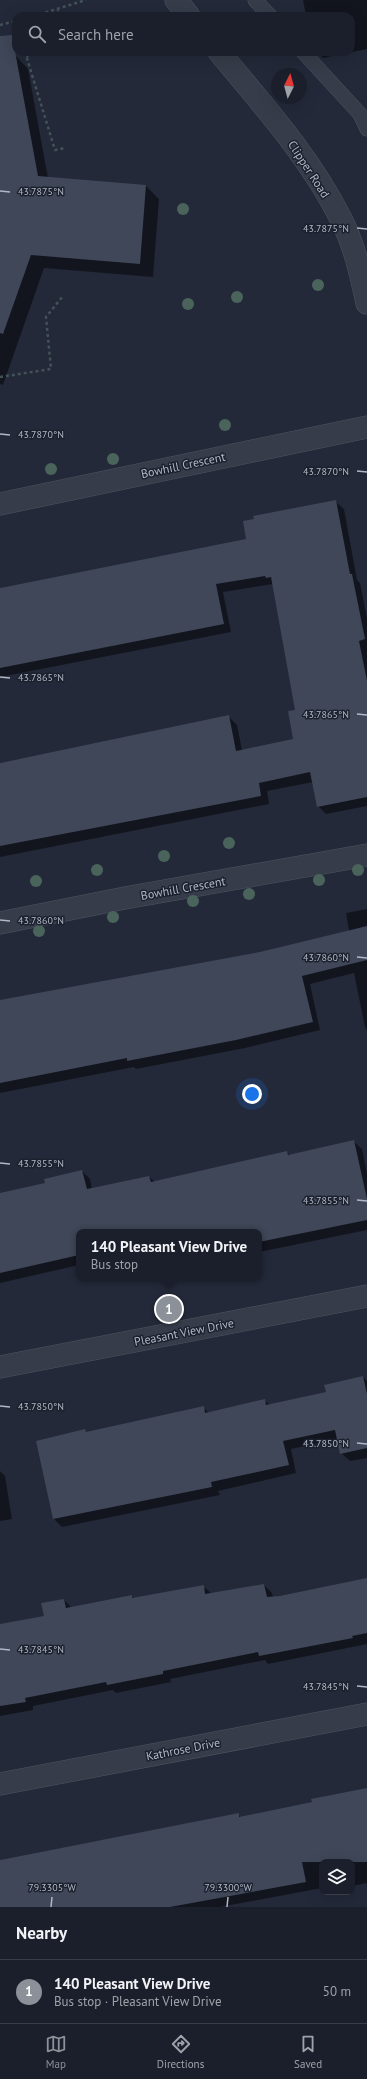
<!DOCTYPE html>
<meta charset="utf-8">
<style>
body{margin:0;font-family:"PT Sans",sans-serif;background:#272c37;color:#f1f3f6}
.controls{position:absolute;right:12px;bottom:12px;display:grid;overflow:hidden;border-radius:8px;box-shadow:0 4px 16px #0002}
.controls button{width:36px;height:36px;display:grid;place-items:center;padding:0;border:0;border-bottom:1px solid #383d47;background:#1a1f2b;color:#f1f3f6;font:20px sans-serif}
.compass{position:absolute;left:271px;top:68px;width:36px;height:36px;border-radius:50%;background:#1a1f2b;box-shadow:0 4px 16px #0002;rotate:6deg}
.you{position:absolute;left:252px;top:1094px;width:14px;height:14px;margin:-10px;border:3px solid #fff;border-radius:50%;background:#1a73e8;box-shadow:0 0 0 6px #1a73e833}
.badge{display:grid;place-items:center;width:26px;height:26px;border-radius:50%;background:#8c9099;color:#fff;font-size:13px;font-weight:700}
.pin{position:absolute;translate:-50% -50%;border:2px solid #fff;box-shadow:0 1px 4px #0006}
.popup{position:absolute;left:76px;top:1229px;width:186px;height:52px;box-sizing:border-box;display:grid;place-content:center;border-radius:8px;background:#1a1f2b;filter:drop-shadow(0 1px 3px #0005);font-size:13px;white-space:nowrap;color:#9fa2a9}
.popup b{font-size:15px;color:#f1f3f6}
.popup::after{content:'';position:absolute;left:50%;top:100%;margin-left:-8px;border:8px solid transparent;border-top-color:#1a1f2b}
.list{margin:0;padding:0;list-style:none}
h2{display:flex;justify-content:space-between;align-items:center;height:52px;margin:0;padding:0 16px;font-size:17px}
h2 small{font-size:13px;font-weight:400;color:#9fa2a9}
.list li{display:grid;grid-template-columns:26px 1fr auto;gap:12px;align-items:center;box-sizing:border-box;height:64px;padding:0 16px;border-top:1px solid #383d47}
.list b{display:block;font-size:15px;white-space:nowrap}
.list p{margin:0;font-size:13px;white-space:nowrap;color:#9fa2a9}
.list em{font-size:13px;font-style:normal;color:#9fa2a9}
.icon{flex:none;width:22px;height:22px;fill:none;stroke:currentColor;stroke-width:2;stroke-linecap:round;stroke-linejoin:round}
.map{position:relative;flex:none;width:367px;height:1907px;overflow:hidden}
.search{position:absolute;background:#1a1f2b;box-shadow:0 4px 16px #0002;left:12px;right:12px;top:12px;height:44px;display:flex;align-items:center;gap:10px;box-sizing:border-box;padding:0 14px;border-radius:12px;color:#9fa2a9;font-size:15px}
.sheet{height:116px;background:#1a1f2b}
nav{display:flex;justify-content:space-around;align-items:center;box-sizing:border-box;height:56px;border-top:1px solid #383d47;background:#1a1f2b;font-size:11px;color:#9fa2a9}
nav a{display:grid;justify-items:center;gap:2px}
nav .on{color:#8c9099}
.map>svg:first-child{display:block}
.shadow{fill:#0007}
.building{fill:#3f4758}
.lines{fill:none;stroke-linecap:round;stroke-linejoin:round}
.service-casing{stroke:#4e5461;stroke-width:15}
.minor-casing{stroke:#4e5461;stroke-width:23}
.path{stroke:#425257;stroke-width:2.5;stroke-dasharray:3 3;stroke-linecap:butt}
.service{stroke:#363c49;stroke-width:14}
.minor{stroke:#363c49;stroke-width:22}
.tree{fill:#4a645c}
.ticks{fill:none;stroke:#b1b7c5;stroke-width:1.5}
.labels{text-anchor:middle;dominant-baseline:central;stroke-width:3;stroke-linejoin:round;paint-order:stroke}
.street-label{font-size:12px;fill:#b1b7c5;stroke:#1c212e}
.ticks-label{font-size:10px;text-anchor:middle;fill:#b1b7c5;stroke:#1c212e;stroke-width:3;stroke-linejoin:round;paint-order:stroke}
</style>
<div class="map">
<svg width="367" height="1907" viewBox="0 0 367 1907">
<rect width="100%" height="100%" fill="#232939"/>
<path class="shadow" d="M303 0H367V49L323 58 317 52H351V16H306Z
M15 55 28 69 48 178 146 186 159 199 153 277 44 268 3 385 0 384V58Z
M335 501 344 509 357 580 360 583 367 618V806L326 814 318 806 313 782 267 791 269 804 0 857V763L229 717 237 725 242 750 294 740 296 710 273 584 223 592 231 632 0 677V588L247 540Z
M367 909V1030L365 1027 354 973 310 984 320 1030 245 1048 136 1069 134 1067 0 1093V1002L260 953 349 931 346 913Z
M353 1141 362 1149 367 1173V1230L259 1252V1232H79V1265L0 1283V1194L46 1184 82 1171 90 1179 92 1189 149 1177 155 1182 286 1152 290 1155Z
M363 1377 367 1381V1458L350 1461 341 1453 338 1439 291 1449 296 1473 218 1491 220 1495 62 1527 54 1519 85 1430 87 1433 203 1407 209 1413 264 1400 270 1405 327 1393Z
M0 1471 5 1476 12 1519 0 1521Z
M367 1579V1644L268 1664 265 1660 170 1679 171 1682 116 1693 113 1690 33 1706V1710L0 1716V1625L45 1617 64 1600 72 1608 131 1596 135 1599 203 1586 212 1594 264 1585 272 1593 273 1597Z
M367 1789V1883L352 1886V1862H322V1888L220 1907H0V1860L238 1814 241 1818 313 1803Z"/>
<path class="building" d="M12 35 38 176 146 185 140 264 31 255 3 334 0 333V36Z
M336 500 350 574H352L365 639 359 641 367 681V797L317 807 310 772 259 783 261 796 0 846V763L229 715 236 751 293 739 288 711 295 710 271 577 266 578 265 576 216 584 224 624 0 668V588L246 539 243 521 254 519 253 516Z
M367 926V960L302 976 313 1022 236 1040 127 1061V1058L0 1083V1000L260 952Z
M354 1140 367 1199V1220L259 1242V1232H79V1255L0 1273V1193L45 1183 44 1179 82 1170 87 1189 149 1176 151 1182 287 1151 288 1155Z
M363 1376 367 1394V1448L340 1454 335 1430 283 1441 289 1465 211 1482 212 1487 53 1519 36 1441 85 1429 86 1432 204 1406 205 1413 265 1399 266 1405 326 1392 324 1385Z
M367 1578V1633L352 1636 353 1638 259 1656 258 1652 163 1671V1674L107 1685 106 1682 25 1698 26 1702 0 1706V1624L44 1616 41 1603 64 1599 66 1608 132 1595V1598L204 1585 205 1594 264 1584 267 1597 279 1596Z
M367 1788V1862H302L306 1882 170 1907H0V1860L239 1813V1817L312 1802 311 1799Z"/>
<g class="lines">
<defs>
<path id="service" d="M255 0 270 16
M303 52 360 114 367 129"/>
<path id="minor" d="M176 0 189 16
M219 52C263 105 310 157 341 219 354 244 361 275 367 303
M0 504 367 427
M0 923 125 898 367 855
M0 1367 367 1296
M0 1784 367 1714"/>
</defs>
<use href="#service" class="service-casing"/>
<use href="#minor" class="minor-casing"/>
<path class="path" d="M34 16 86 0
M54 16 58 10
M0 25 16 21
M25 52 55 150 65 148
M27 57 30 52
M0 377 51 369 46 317 63 296"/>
<use href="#service" class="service"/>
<use href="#minor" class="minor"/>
</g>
<g class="tree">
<circle cx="183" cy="209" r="6"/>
<circle cx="318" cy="285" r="6"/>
<circle cx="237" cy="297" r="6"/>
<circle cx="188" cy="304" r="6"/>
<circle cx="225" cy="425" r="6"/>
<circle cx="113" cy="459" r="6"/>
<circle cx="51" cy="469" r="6"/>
<circle cx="229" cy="843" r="6"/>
<circle cx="164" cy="856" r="6"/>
<circle cx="97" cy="870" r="6"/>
<circle cx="358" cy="870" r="6"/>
<circle cx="319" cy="880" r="6"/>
<circle cx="36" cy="881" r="6"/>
<circle cx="249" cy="894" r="6"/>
<circle cx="193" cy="901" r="6"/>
<circle cx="113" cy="917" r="6"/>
<circle cx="39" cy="931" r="6"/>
</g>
<path class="ticks" d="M0 191 10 192M357 228 367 229M0 434 10 435M357 471 367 472M0 677 10 678M357 714 367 715M0 920 10 921M357 957 367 958M0 1163 10 1164M357 1200 367 1201M0 1406 10 1407M357 1443 367 1444M0 1649 10 1650M357 1686 367 1687M51 1907 52 1897M227 1907 228 1897"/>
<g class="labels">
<g class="street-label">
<text transform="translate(309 169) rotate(57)">Clipper Road</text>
<text transform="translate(183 465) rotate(-12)">Bowhill Crescent</text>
<text transform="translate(183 888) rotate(-10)">Bowhill Crescent</text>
<text transform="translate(184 1332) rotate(-11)">Pleasant View Drive</text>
<text transform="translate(183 1749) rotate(-11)">Kathrose Drive</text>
</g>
</g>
<g class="ticks-label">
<text x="41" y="195">43.7875°N</text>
<text x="326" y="232">43.7875°N</text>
<text x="41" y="438">43.7870°N</text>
<text x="326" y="475">43.7870°N</text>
<text x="41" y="681">43.7865°N</text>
<text x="326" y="718">43.7865°N</text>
<text x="41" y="924">43.7860°N</text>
<text x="326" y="961">43.7860°N</text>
<text x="41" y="1167">43.7855°N</text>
<text x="326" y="1204">43.7855°N</text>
<text x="41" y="1410">43.7850°N</text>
<text x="326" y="1447">43.7850°N</text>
<text x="41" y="1653">43.7845°N</text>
<text x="326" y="1690">43.7845°N</text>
<text x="52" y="1891">79.3305°W</text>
<text x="228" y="1891">79.3300°W</text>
</g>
</svg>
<div class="controls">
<button><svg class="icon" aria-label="layers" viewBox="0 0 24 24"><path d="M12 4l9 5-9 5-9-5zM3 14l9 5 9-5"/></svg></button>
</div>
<svg class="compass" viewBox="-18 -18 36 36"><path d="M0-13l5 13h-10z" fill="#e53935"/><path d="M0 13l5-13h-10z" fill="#9fa2a9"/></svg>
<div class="you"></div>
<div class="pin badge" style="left:169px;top:1309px">1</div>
<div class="popup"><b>140 Pleasant View Drive</b>Bus stop</div>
<div class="search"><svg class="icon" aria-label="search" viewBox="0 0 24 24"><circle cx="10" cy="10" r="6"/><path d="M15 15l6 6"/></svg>Search here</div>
</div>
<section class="sheet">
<h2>Nearby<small></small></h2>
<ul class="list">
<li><span class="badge">1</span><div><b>140 Pleasant View Drive</b><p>Bus stop · Pleasant View Drive</p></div><em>50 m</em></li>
</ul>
</section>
<nav>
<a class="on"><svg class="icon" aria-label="map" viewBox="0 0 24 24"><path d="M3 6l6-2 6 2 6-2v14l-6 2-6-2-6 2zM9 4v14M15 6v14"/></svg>Map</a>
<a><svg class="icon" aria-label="directions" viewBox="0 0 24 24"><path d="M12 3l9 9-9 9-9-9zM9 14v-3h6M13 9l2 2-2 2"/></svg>Directions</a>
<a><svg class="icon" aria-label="saved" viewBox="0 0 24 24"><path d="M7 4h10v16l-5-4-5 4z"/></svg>Saved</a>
</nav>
